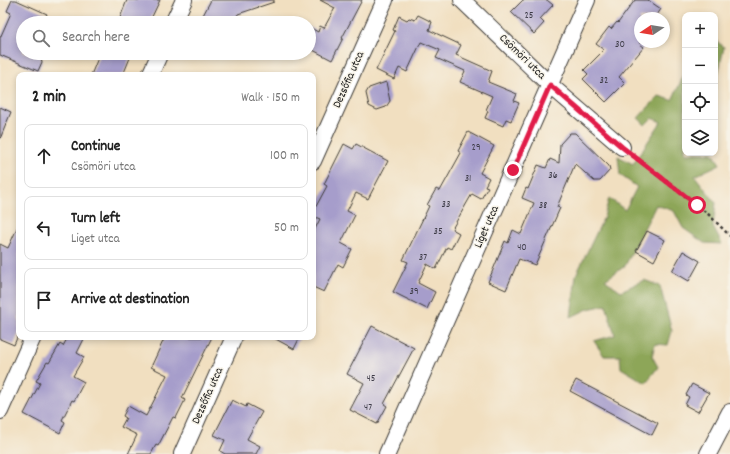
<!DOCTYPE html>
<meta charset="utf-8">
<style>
body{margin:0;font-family:Dekko,sans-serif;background:#f2f2f2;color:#222}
.controls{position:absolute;right:12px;top:12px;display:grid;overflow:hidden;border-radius:8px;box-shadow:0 2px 6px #0003}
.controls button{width:36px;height:36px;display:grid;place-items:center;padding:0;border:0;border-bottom:1px solid #e0e0e0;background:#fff;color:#222;font:20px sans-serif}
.compass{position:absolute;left:634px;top:12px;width:36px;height:36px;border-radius:50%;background:#fff;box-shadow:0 2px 6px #0003;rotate:258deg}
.stop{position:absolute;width:12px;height:12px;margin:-9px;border:3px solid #e11d48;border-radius:50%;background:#fff}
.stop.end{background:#e11d48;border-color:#fff;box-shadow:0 1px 4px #0008}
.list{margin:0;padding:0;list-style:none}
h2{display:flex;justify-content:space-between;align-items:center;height:52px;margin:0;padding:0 16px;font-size:17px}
h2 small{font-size:13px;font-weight:400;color:#767676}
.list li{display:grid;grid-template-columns:26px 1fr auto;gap:12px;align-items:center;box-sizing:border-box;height:64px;margin:0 8px 8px;padding:0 8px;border:1px solid #e0e0e0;border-radius:8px}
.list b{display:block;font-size:15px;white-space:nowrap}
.list p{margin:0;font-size:13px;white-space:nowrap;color:#767676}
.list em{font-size:13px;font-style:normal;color:#767676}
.icon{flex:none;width:22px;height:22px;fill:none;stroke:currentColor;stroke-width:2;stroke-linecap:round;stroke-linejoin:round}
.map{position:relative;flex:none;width:730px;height:454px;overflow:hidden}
.search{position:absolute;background:#fff;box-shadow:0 2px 6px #0003;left:16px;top:16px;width:300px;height:44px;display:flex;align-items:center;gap:10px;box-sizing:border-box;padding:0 14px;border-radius:22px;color:#767676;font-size:15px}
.panel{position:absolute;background:#fff;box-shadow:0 2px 6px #0003;left:16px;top:72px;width:300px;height:268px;border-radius:8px}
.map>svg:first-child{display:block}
.forest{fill:#8da658;stroke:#54613a}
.building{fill:#a69dcb}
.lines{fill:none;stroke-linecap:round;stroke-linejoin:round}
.minor-casing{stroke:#3c3935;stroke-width:18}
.path{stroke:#3c3935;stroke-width:2.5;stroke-dasharray:3 3;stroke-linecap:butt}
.minor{stroke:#fff;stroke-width:16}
.route{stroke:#e11d48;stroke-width:5}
.labels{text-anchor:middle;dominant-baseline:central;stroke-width:3;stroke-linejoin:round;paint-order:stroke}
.number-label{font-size:10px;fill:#3e3c48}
.street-label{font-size:12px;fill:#1c1c1c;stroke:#f7f3e8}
</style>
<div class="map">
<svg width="730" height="454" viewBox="0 0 730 454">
<rect width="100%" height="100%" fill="#f7f3e8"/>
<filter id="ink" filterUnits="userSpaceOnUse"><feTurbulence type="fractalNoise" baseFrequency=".025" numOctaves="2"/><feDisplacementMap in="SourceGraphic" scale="8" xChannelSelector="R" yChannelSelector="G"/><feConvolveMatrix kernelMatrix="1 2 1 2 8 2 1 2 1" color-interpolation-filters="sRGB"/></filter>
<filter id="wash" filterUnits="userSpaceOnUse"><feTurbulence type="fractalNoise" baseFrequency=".012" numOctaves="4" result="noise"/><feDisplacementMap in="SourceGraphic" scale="16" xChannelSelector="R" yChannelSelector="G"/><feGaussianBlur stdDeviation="0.9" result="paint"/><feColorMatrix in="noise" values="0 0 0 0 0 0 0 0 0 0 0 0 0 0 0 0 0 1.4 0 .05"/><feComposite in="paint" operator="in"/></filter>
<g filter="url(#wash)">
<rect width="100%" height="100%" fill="#f1dfc0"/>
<path class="forest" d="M715 40 724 47 715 89Z
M685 73V153H713L720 164 695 176 716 203 713 227 722 244 704 243 683 228 674 211 656 205 625 266 605 280 621 291 644 280 660 286 672 331 668 345 655 344 652 356 658 367 646 383 621 368 620 356H604L594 341 615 335 606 305 588 309 571 317 576 275 604 217 609 198 625 210 637 187 620 175 618 156 633 164 661 122 652 118 645 125 638 118 659 96 672 100Z"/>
<g id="blocks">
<path class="building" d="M12 0H16L47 14 43 23H23V53H40L42 62 38 71 0 55V38L11 13 7 11Z
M127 0H160L149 23H118Z
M211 0H274V2L238 14 233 23H199Z
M320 0H362L342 38H343L332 60 309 48V27L318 32 320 26 324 28 335 8Z
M523 0H547L553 5 540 19 544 23 534 34 511 12Z
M635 0H648L661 9 655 18H640V44L644 47 619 77 625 83 606 102 583 79 588 74 584 70 604 50 596 44 609 27 611 29 617 22 618 23Z
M418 15 432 22 429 30 461 45 456 55 492 71 488 82 517 94 514 101 519 103 511 121 506 119 503 126 485 118 488 111 486 110 492 96 460 82 465 71 436 58 440 50 421 42 407 72 399 68 394 79 376 70 395 31 393 30 399 16 407 20 409 18 415 20Z
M100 53H132L123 75H91Z
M386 82 390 101 386 107 377 110 369 106 366 93 369 88Z
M0 107 11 112 0 139Z
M468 132 494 146 480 173 489 178 485 186 488 187 481 199 472 194 452 229 459 233 451 249 447 247 436 269 427 264 418 283 435 292 427 309 393 292 408 262 403 260 429 206 427 205 436 189 440 191 461 153 458 151Z
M570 133H575L609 166 610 170 600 181H594L575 164 557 207 560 208 535 265 519 259 506 290 488 282 505 241 508 243 513 230 521 234 534 203 522 198 526 188 528 189 538 165 546 168 550 159 559 163 560 144Z
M344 144 353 149 356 144 388 161 368 199 356 193 347 211 355 215 341 243 352 249 343 267 338 264 324 292 313 287V233L320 219 313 216V212L327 186 324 184Z
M19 224V333L14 345 0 339V244L8 248Z
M647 231 665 240 654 261 636 251Z
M683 251 700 261 689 281 672 271Z
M372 326 414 348 384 404 387 406 377 424 350 410 364 383 347 374Z
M68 337H85L77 353 84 357 73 376 84 382 74 401 72 400 62 420 65 422 60 433 24 414 40 383 36 381 47 362 49 363 60 344 63 346Z
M165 337H212L182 398 185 400 176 418 173 417 158 446 156 445 151 454H128L137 435 121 427 126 418 123 416 128 406 146 416 167 375 151 367Z
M272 337H300L294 349Z
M576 380 658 423 652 435 570 391Z
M692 384 709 393 698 412 685 405 689 397 686 395Z
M232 400 246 407 247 404 262 412 247 439 260 446 256 454H225L220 451 225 440 214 435Z"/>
</g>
</g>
<g filter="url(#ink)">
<use href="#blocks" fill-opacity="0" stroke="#3c3935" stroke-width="1"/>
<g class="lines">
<defs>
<path id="minor" d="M462 0 550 85 622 147
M173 23 184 0
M150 75 160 53
M313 161 385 0
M0 411 33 337
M182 454 234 337
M387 454 587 0
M708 454 730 412"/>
</defs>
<use href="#minor" class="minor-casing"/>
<path class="path" d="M632 155 708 214 730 236"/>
<use href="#minor" class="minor"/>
</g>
</g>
<g class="lines" filter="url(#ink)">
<path class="route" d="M513 170 550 85 622 147 697 205"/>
</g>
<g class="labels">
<g class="number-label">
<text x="529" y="16">25</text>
<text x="620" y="45">30</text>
<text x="604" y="81">32</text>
<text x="476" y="148">29</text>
<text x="553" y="176">36</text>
<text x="468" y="179">31</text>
<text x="446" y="205">33</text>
<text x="543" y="206">38</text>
<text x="438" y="232">35</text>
<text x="522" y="248">40</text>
<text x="423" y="258">37</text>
<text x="414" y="292">39</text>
<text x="371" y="379">45</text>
<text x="368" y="408">47</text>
</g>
<g class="street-label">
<text transform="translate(522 57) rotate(44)">Csömöri utca</text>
<text transform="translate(349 80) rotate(-66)">Dezsőfia utca</text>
<text transform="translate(487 227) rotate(-66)">Liget utca</text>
<text transform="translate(208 396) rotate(-66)">Dezsőfia utca</text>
</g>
</g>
</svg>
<div class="controls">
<button>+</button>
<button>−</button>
<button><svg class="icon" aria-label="locate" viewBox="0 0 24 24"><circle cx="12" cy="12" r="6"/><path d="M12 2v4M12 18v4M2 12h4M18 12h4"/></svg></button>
<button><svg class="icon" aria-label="layers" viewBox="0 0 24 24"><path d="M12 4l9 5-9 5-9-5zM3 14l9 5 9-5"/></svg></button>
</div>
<svg class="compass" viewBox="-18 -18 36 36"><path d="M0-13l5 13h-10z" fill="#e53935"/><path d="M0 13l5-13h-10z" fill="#767676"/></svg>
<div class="stop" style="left:697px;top:205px"></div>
<div class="stop end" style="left:513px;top:170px"></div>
<div class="search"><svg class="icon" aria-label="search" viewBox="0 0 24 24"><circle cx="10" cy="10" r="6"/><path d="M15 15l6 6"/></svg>Search here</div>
<section class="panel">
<h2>2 min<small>Walk · 150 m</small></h2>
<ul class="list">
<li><svg class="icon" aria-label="ahead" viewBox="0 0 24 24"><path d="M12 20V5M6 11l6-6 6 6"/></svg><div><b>Continue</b><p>Csömöri utca</p></div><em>100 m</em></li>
<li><svg class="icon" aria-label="left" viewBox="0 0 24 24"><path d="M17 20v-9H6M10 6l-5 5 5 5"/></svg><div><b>Turn left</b><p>Liget utca</p></div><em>50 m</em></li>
<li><svg class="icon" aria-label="arrive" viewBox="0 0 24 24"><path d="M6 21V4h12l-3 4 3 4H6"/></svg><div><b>Arrive at destination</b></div></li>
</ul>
</section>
</div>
